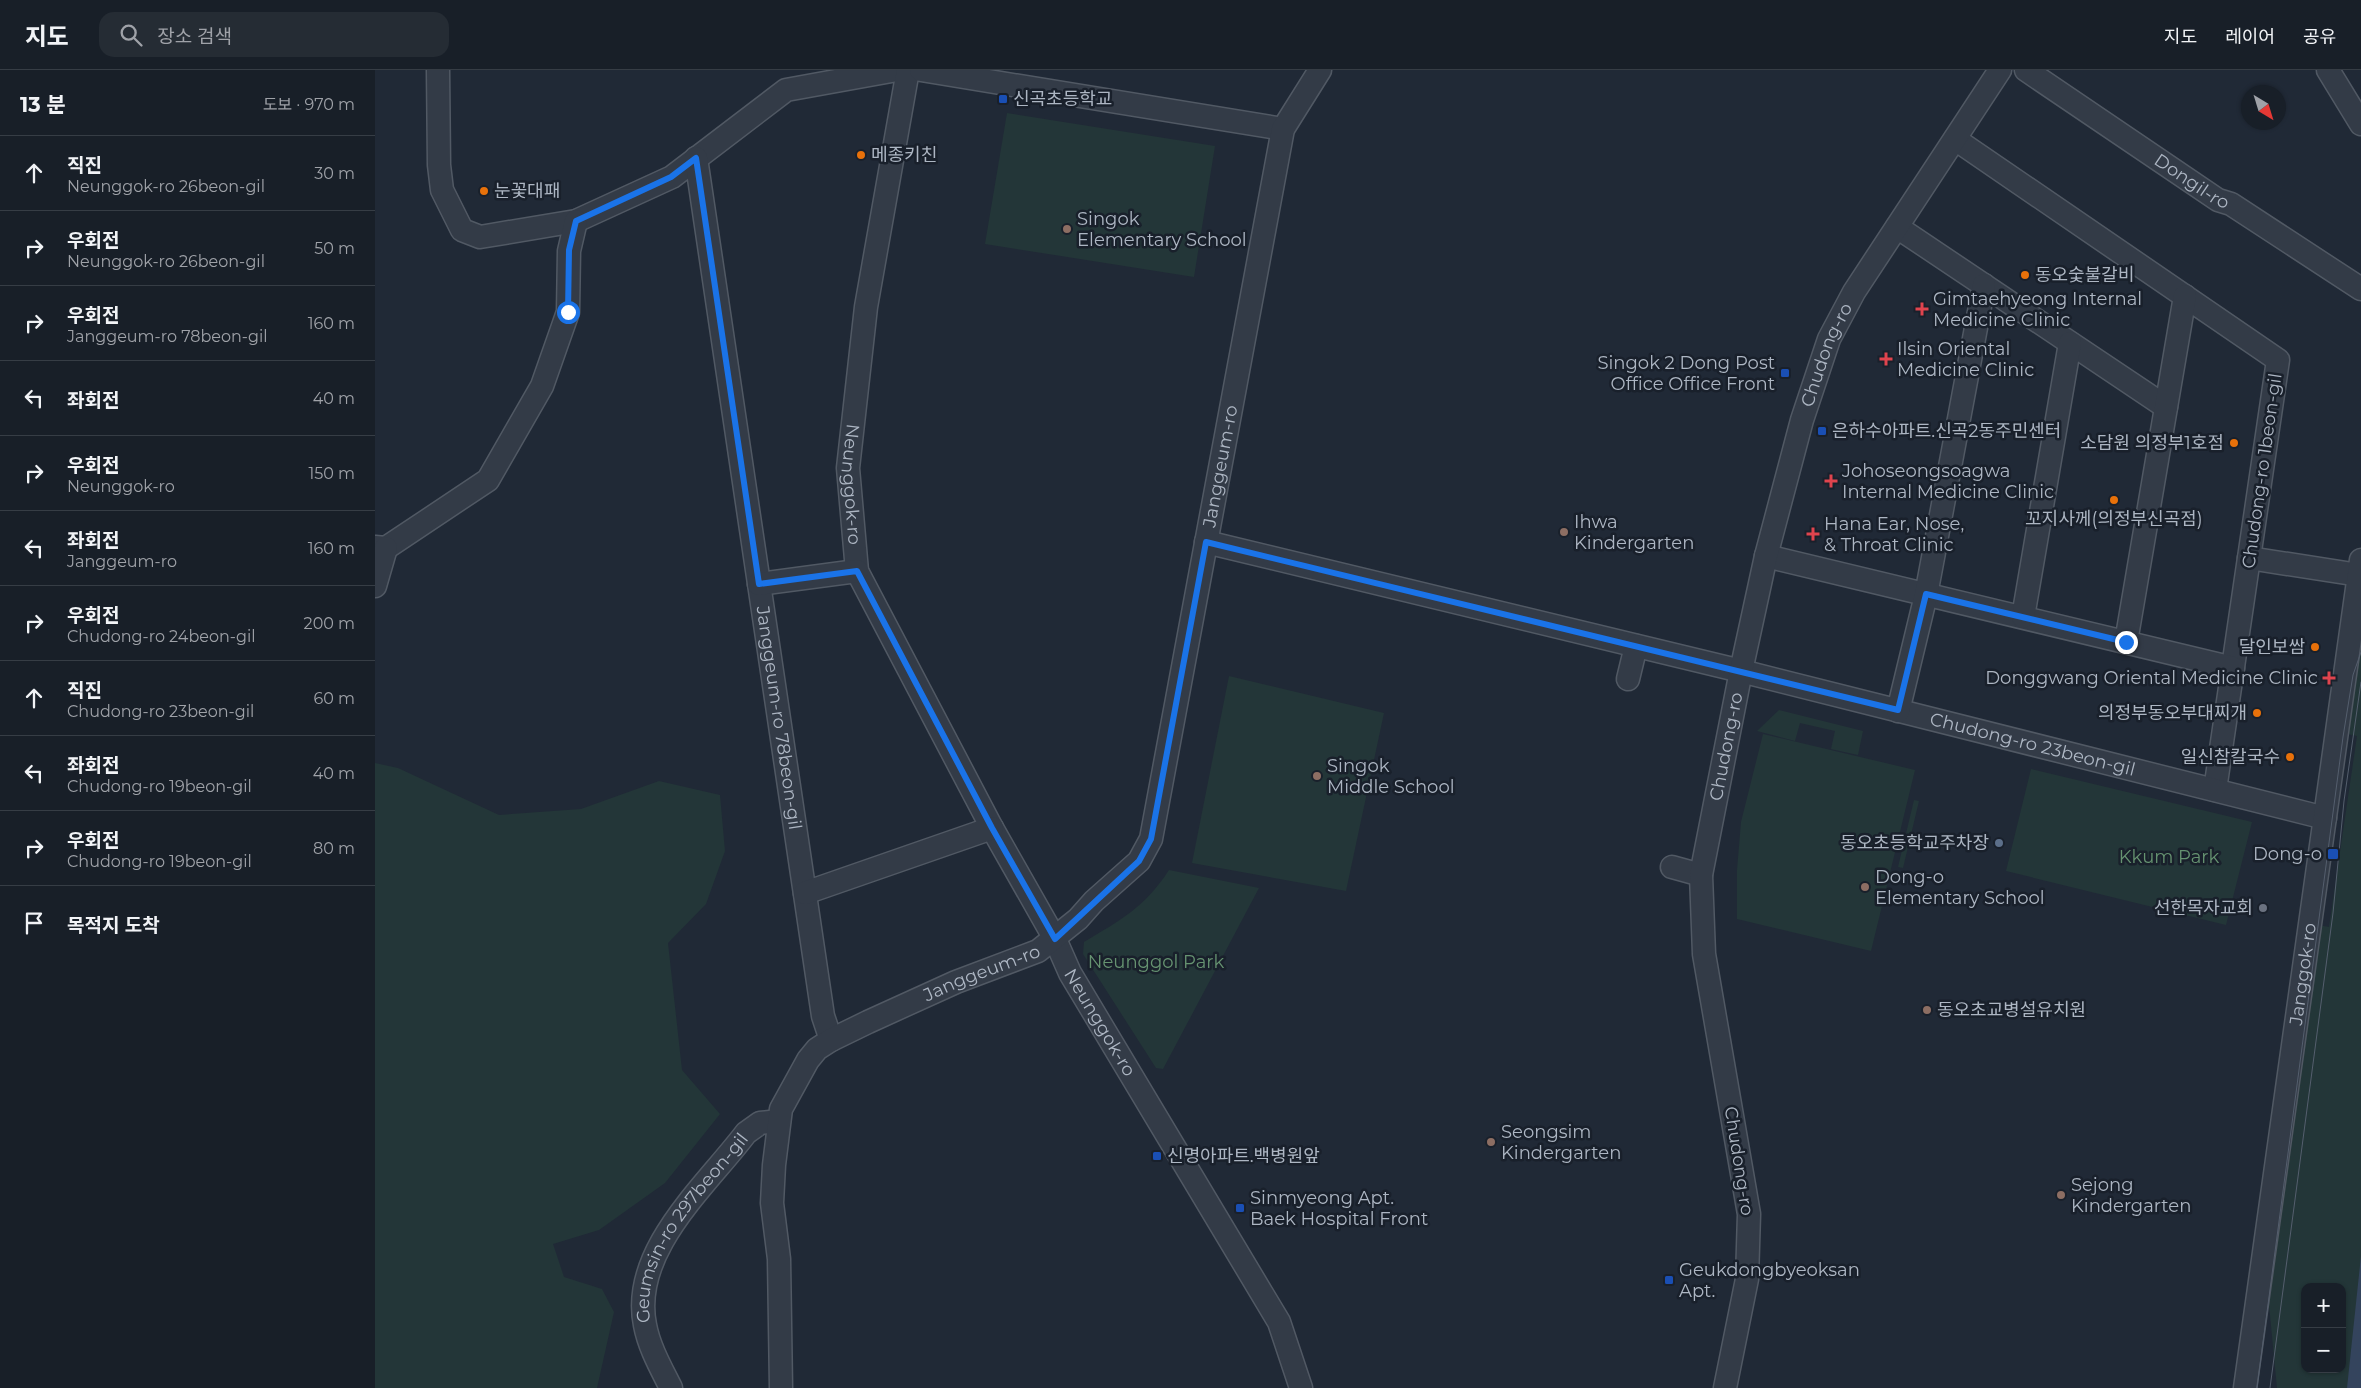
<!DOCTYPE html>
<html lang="ko">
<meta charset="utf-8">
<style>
body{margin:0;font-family:Montserrat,"Noto Sans KR",sans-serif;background:#252c34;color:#f1f3f6}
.controls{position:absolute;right:15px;bottom:15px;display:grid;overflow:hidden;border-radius:10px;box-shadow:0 1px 4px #0004}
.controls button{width:45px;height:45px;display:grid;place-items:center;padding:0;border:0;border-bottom:1px solid #363d45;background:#181f28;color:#f1f3f6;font:25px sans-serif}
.compass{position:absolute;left:1866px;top:15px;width:45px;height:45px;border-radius:50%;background:#181f28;box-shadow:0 1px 4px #0004;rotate:142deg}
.stop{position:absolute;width:15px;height:15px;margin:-11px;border:4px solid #1a73e8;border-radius:50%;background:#fff}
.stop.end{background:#1a73e8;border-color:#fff;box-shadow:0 1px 5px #0008}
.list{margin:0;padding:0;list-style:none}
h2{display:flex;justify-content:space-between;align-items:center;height:65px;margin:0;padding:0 20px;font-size:21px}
h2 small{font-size:16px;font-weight:400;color:#9fa2a8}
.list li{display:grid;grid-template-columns:32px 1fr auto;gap:15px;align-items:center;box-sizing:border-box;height:75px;padding:0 20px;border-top:1px solid #363d45}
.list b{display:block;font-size:19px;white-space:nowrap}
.list p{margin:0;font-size:16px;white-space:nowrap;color:#9fa2a8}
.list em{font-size:16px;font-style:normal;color:#9fa2a8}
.icon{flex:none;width:28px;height:28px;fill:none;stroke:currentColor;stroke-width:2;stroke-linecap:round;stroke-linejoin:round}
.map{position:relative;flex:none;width:1986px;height:1318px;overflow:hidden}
header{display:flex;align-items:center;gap:30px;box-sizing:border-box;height:70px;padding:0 25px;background:#181f28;border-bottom:1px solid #363d45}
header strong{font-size:24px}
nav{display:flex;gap:28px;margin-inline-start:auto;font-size:18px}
.search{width:350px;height:45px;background:#252c34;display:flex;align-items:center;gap:12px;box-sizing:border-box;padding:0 18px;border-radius:15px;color:#9fa2a8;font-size:19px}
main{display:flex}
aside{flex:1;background:#181f28}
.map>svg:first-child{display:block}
.green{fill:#233638;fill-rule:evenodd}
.water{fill:#34445d}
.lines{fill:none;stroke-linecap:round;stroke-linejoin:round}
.minor-casing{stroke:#515964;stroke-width:25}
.minor{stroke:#333b47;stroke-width:22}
.tram{stroke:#555f6e;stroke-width:1}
.route{stroke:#1a73e8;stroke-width:6}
.transit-dot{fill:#1a4fb4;stroke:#19202b;stroke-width:2}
.food-dot{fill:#e8710a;stroke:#19202b;stroke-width:2}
.education-dot{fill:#8d6e63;stroke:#19202b;stroke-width:2}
.health-dot{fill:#e0444e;stroke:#19202b;stroke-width:2}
.service-dot{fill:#5c6f8a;stroke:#19202b;stroke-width:2}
.worship-dot{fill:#6b7280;stroke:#19202b;stroke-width:2}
.labels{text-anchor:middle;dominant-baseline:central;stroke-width:5;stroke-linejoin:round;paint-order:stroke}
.poi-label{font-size:18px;fill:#adb6c3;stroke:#19202b;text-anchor:start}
.street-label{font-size:18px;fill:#adb6c3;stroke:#19202b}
.park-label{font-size:18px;fill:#669371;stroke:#19202b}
</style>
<header>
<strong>지도</strong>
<div class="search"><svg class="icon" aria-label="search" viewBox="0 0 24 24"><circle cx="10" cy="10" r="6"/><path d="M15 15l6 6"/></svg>장소 검색</div>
<nav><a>지도</a><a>레이어</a><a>공유</a></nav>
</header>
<main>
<aside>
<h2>13 분<small>도보 · 970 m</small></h2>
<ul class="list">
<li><svg class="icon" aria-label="ahead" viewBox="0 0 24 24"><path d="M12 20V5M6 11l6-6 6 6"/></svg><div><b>직진</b><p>Neunggok-ro 26beon-gil</p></div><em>30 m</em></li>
<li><svg class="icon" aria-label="right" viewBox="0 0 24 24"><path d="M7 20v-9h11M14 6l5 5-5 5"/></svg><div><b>우회전</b><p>Neunggok-ro 26beon-gil</p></div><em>50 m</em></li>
<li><svg class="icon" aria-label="right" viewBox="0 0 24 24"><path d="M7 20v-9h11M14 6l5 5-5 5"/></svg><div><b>우회전</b><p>Janggeum-ro 78beon-gil</p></div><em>160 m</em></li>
<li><svg class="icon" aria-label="left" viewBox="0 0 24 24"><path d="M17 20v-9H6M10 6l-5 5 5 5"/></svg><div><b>좌회전</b></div><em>40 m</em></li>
<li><svg class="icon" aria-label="right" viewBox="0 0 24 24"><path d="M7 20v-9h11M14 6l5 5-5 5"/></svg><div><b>우회전</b><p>Neunggok-ro</p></div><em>150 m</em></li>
<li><svg class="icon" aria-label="left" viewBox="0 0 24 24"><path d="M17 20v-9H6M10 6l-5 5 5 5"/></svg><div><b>좌회전</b><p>Janggeum-ro</p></div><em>160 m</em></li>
<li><svg class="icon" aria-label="right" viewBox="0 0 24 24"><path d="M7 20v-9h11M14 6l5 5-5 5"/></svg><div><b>우회전</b><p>Chudong-ro 24beon-gil</p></div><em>200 m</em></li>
<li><svg class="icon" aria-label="ahead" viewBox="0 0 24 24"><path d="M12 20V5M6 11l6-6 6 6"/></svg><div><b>직진</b><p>Chudong-ro 23beon-gil</p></div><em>60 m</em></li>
<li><svg class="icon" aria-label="left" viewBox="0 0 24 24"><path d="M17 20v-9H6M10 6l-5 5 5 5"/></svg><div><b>좌회전</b><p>Chudong-ro 19beon-gil</p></div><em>40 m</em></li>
<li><svg class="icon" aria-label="right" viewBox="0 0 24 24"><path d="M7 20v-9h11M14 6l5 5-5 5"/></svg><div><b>우회전</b><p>Chudong-ro 19beon-gil</p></div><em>80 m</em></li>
<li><svg class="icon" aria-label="arrive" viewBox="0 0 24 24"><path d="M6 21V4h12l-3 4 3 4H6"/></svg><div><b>목적지 도착</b></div></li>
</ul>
</aside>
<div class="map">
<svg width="1986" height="1318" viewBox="0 0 1986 1318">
<rect width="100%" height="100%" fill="#202936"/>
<path class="green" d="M632 43 840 76 819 207 610 174Z
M1986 520V1318H1902L1884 1131 1908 964 1927 852 1954 857 1982 666 1958 661ZM1930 1217H1967V1299H1930Z
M854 606 1009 643 971 821 817 793Z
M1404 640 1488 661 1483 685 1456 679 1460 661 1425 653 1420 671 1382 661Z
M1388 664 1540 700 1496 881 1362 849V800L1366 752Z
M0 693 23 698 124 745 206 739 284 711 345 725 350 781 331 834 293 873 307 1000 345 1044 290 1113 224 1160 178 1174 189 1207 227 1219 239 1242 222 1318H0Z
M1656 699 1877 752 1851 855 1631 801Z
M1539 730 1544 731 1528 798 1523 797Z
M794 800 884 818 788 999 781 998 708 884 709 872C746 850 770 837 794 800Z"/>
<path class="water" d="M1986 1186V1318H1972Z"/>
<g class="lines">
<defs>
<g id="minor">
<path d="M63 0 64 95 67 120 87 160 105 167 201 151 297 107 411 20 522 0"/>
<path id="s1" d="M533 0 491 237 473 398 482 501 617 758 680 869 695 903 904 1252 926 1318"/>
<path d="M546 0 908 59"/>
<path id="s2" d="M1651 0 1843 130 1856 134 1986 219"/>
<path d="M1953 0 1986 54"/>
<path d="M1580 69 1903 290 1840 720"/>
<path id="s3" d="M321 88 448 946 456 970"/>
<path d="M1522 157 1791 337"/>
<path id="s4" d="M831 472 1366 601 1950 748"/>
<path d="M0 477 11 478 113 410 167 316 193 242 194 181 201 151"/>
<path d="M1391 486 1858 598"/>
<path d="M1874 488 1984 505"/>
<path d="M384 514 482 501"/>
<path d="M0 516 11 478"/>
<path d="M1648 547 1695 273"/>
<path d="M1751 572 1810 226"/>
<path d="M1253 609 1261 576"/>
<path d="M1523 641 1551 525 1609 215"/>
<path d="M1297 797 1326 805"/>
<path d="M430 823 617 758"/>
<path id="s5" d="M296 1318C286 1298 274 1277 270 1255 255 1181 331 1116 371 1063L385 1053 404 1051"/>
<path id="s6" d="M406 1318 404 1189 397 1133 399 1095 406 1039 433 990 442 979 456 970 493 952 581 912 663 881 703 849 719 831 764 791 776 769 908 59 945 0"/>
<path id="s7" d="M1350 1318 1372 1209 1374 1144 1329 884 1326 805 1366 601 1391 486 1427 350 1454 269 1479 222 1625 0"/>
<path id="s8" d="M1870 1318 1986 490"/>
</g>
</defs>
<use href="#minor" class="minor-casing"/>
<use href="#minor" class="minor"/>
<path class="tram" d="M1882 1318 1968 667 1978 605 1986 582
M1895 1318 1958 843 1969 731 1986 612"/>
</g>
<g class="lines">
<path class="route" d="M193 242 194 180 201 151 296 107 321 88 384 514 482 501 617 758 680 869 764 791 776 769 831 472 1523 640 1551 524 1751 572"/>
</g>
<g class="transit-dot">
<rect x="623" y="24" width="10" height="10" rx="2.5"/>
<rect x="1405" y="298" width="10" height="10" rx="2.5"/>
<rect x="1442" y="356" width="10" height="10" rx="2.5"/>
<rect x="1952" y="778" width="12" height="12" rx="2.5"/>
<rect x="777" y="1081" width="10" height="10" rx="2.5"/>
<rect x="860" y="1133" width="10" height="10" rx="2.5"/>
<rect x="1289" y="1205" width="10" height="10" rx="2.5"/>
</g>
<g class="food-dot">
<circle cx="486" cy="85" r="5"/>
<circle cx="109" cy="121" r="5"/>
<circle cx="1650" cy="205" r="5"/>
<circle cx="1859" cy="373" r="5"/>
<circle cx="1739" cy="430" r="5"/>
<circle cx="1940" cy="577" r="5"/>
<circle cx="1882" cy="643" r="5"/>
<circle cx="1915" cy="687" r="5"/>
</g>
<g class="education-dot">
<circle cx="692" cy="159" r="5"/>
<circle cx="1189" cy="462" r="5"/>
<circle cx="942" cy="706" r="5"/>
<circle cx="1490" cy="817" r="5"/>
<circle cx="1552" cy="940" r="5"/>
<circle cx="1116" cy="1072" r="5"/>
<circle cx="1686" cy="1125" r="5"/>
</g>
<g class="health-dot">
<path d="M1544.5 231.5h5v5h5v5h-5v5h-5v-5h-5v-5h5z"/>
<path d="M1508.5 281.5h5v5h5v5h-5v5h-5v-5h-5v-5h5z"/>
<path d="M1453.5 403.5h5v5h5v5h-5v5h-5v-5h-5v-5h5z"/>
<path d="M1435.5 456.5h5v5h5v5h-5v5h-5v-5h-5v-5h5z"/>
<path d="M1951.5 600.5h5v5h5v5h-5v5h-5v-5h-5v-5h5z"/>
</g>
<circle class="service-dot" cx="1624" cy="773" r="5"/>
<circle class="worship-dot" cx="1888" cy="838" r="5"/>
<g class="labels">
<g class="poi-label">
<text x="638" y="29">신곡초등학교</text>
<text x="496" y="85">메종키친</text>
<text x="119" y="121">눈꽃대패</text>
<text x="702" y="149">Singok<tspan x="702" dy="21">Elementary School</tspan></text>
<text x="1660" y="205">동오숯불갈비</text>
<text x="1558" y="229">Gimtaehyeong Internal<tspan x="1558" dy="21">Medicine Clinic</tspan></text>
<text x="1522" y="279">Ilsin Oriental<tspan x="1522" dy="21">Medicine Clinic</tspan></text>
<text x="1400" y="293" text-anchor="end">Singok 2 Dong Post<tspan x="1400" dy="21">Office Office Front</tspan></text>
<text x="1457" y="361">은하수아파트.신곡2동주민센터</text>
<text x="1849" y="373" text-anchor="end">소담원 의정부1호점</text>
<text x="1467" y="401">Johoseongsoagwa<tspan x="1467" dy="21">Internal Medicine Clinic</tspan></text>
<text x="1739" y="449" text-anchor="middle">꼬지사께(의정부신곡점)</text>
<text x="1199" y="452">Ihwa<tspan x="1199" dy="21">Kindergarten</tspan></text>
<text x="1449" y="454">Hana Ear, Nose,<tspan x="1449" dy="21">&amp; Throat Clinic</tspan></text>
<text x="1930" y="577" text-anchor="end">달인보쌈</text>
<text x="1943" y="608" text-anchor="end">Donggwang Oriental Medicine Clinic</text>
<text x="1872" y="643" text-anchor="end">의정부동오부대찌개</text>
<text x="1905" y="687" text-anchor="end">일신참칼국수</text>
<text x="952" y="696">Singok<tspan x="952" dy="21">Middle School</tspan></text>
<text x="1614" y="773" text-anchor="end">동오초등학교주차장</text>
<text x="1947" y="784" text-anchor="end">Dong-o</text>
<text x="1500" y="807">Dong-o<tspan x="1500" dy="21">Elementary School</tspan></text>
<text x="1878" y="838" text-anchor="end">선한목자교회</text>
<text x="1562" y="940">동오초교병설유치원</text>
<text x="1126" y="1062">Seongsim<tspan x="1126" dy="21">Kindergarten</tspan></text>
<text x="792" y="1086">신명아파트.백병원앞</text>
<text x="1696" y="1115">Sejong<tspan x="1696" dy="21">Kindergarten</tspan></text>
<text x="875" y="1128">Sinmyeong Apt.<tspan x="875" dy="21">Baek Hospital Front</tspan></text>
<text x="1304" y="1200">Geukdongbyeoksan<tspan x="1304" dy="21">Apt.</tspan></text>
</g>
<g class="street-label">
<text stroke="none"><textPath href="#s2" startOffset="200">Dongil-ro</textPath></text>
<text stroke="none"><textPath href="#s7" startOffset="1055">Chudong-ro</textPath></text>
<text stroke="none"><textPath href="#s6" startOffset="1132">Janggeum-ro</textPath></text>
<text transform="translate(1887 401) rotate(-82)">Chudong-ro 1beon-gil</text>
<text stroke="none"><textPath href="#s1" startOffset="419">Neunggok-ro</textPath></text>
<text stroke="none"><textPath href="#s3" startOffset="566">Janggeum-ro 78beon-gil</textPath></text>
<text stroke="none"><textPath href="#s4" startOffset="851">Chudong-ro 23beon-gil</textPath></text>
<text stroke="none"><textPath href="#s7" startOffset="650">Chudong-ro</textPath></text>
<text stroke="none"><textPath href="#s6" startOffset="532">Janggeum-ro</textPath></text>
<text stroke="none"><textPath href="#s8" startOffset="418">Janggok-ro</textPath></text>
<text stroke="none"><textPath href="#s1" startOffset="1019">Neunggok-ro</textPath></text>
<text transform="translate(1364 1091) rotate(81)">Chudong-ro</text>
<text stroke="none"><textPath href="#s5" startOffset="180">Geumsin-ro 297beon-gil</textPath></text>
</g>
<g class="park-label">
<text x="1794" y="787">Kkum Park</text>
<text x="781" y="892">Neunggol Park</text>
</g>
</g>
</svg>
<div class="controls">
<button>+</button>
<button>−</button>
</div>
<svg class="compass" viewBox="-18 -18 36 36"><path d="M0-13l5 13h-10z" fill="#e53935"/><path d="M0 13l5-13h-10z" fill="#9fa2a8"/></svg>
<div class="stop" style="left:193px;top:242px"></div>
<div class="stop end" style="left:1751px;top:572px"></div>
</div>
</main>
